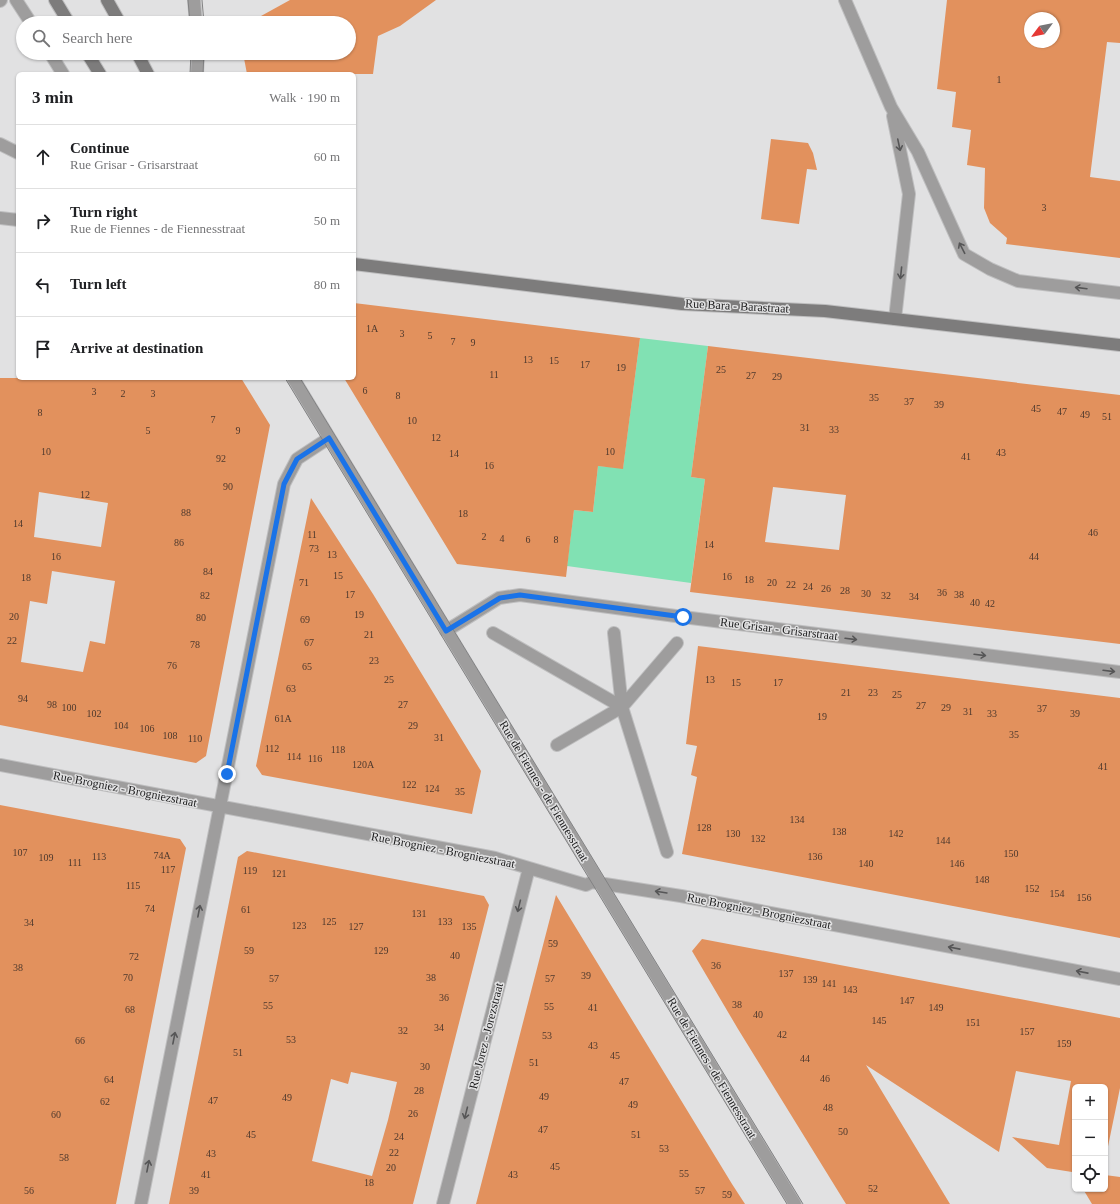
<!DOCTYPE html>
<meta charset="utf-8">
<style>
body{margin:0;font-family:Georgia,serif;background:#f6f6f6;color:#202124}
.controls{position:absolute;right:12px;bottom:12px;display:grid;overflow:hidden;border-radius:6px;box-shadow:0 1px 3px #0004}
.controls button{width:36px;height:36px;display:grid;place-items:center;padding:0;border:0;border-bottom:1px solid #e0e0e0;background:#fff;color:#202124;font:20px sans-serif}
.compass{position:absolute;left:1024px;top:12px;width:36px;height:36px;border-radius:50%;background:#fff;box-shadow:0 1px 3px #0004;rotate:238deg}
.stop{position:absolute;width:12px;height:12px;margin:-9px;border:3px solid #1a73e8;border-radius:50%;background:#fff}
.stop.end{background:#1a73e8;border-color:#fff;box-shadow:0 1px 4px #0008}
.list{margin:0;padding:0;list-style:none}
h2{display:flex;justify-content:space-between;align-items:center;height:52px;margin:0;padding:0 16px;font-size:17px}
h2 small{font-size:13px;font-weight:400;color:#757577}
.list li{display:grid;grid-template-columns:26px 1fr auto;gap:12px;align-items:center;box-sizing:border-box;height:64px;padding:0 16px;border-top:1px solid #e0e0e0}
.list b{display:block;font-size:15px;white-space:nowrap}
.list p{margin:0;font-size:13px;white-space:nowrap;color:#757577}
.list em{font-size:13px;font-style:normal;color:#757577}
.icon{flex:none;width:22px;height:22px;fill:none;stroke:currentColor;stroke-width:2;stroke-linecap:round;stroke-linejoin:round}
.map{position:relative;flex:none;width:1120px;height:1204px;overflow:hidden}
.search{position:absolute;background:#fff;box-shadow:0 1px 3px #0004;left:16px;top:16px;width:340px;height:44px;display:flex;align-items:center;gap:10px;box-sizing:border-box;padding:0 14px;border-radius:22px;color:#757577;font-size:15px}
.panel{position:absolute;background:#fff;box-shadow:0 1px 3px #0004;left:16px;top:72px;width:340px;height:308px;border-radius:6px}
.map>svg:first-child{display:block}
.green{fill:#81e1b3}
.building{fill:#e2915d;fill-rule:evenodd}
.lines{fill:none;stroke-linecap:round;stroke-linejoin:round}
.pedestrian-casing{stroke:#bebebf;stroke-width:14}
.minor-casing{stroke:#bebebf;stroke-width:14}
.tertiary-casing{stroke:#bebebf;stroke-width:14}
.secondary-casing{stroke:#bebebf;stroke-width:14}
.pedestrian{stroke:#9e9d9d;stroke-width:12}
.minor{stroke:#9e9d9d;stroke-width:12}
.tertiary{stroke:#9e9d9d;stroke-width:12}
.secondary{stroke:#7d7c7c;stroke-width:12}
.tram{stroke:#828283;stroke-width:1}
.oneway{stroke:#565657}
.route{stroke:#1a73e8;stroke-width:5}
.labels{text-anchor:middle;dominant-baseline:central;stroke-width:3;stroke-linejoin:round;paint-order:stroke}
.number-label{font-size:10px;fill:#4e392d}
.street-label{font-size:12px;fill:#1c1c1d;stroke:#e1e1e2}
</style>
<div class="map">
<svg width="1120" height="1204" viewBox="0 0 1120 1204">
<rect width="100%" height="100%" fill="#e1e1e2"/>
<path class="green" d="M640 338 708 346 691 477 705 479 691 583 567 566 574 510 593 512 598 466 623 468Z"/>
<path class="building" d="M290 0H436L400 26 378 36 373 74H247L243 53H349V23H254L261 16Z
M947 0H1120V43L1107 42 1090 177 1120 181V258L1006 244 1007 238 990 223 984 208 985 168 967 165 971 130 952 127 956 92 937 89ZM1030 18H1054V42H1030Z
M771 139 808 143 813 153 817 170 807 169 799 224 761 219Z
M354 303 640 338 623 469 598 466 593 512 574 510 566 577 457 564 344 378H354Z
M708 346 1120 395V644L690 592 705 479 691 477ZM773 487 846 495 839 550 765 542Z
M0 378H241L270 425 206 756 196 763 0 725ZM39 492 108 503 101 547 34 537ZM52 571 115 581 105 644 90 641 83 672 21 662 30 601 47 604Z
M311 498 373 594 481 771 472 814 262 775 256 766Z
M698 646 1120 698V938L682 854 697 777 691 775 697 746 686 744Z
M0 805 180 839 186 848 116 1204H0Z
M247 851 484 896 489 905 413 1204H169L238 857ZM351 1072 397 1082 388 1120 372 1176 312 1161 331 1079 348 1084Z
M556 895 732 1184 745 1204H476Z
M702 939 1120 1018V1088L1105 1161V1087H1075V1177L1072 1172 1047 1168 1012 1137 1059 1145 1071 1081 1016 1071 999 1152 866 1065 950 1204H846L738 1029 692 951Z
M1105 1175 1120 1177V1204H1092L1083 1189H1105Z"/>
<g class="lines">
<defs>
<path id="pedestrian" d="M16 0 31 23
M0 1 1 0
M50 53 63 74
M0 144 18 153
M493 633 622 707 677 643
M622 707 667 852
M557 745 622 707 614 633"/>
<path id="minor" d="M194 0 196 23
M845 0 891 107 918 152 964 254 990 269 1018 281 1120 293
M197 74 198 53
M893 116 909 194 895 319
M293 378 795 1204
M446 631 499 598 520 595 683 617 1120 672
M0 765 495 858 586 885 592 882 681 896 1120 979
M141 1204 284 484 297 459 329 438
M443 1204 529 868"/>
<path id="tertiary" d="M0 218 18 220"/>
<path id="secondary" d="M55 0 69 23
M107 0 120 23
M87 53 100 74
M137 53 148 74
M354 264 682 304 825 311 1120 345"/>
</defs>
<use href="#pedestrian" class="pedestrian-casing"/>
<use href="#minor" class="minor-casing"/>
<use href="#tertiary" class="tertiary-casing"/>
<use href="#secondary" class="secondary-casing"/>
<use href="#pedestrian" class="pedestrian"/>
<use href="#minor" class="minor"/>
<use href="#tertiary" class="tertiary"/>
<use href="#secondary" class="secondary"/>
<path class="tram" d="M188 0 190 23
M202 0 204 23
M190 74 191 53
M203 74 204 53
M285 378 787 1204
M300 378 803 1204"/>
</g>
<defs><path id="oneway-shaft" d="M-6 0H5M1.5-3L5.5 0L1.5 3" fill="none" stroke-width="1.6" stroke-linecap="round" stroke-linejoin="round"/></defs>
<g class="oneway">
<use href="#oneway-shaft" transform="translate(899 145) rotate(78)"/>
<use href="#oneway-shaft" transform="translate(962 248) rotate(-117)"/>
<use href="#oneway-shaft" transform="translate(901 273) rotate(96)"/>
<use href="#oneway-shaft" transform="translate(1081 288) rotate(-173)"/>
<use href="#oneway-shaft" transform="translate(851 639) rotate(7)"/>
<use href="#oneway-shaft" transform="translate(980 655) rotate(7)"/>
<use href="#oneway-shaft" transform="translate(1109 671) rotate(7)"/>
<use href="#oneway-shaft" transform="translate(661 892) rotate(-171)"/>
<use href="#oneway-shaft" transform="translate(519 906) rotate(104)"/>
<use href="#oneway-shaft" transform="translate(199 911) rotate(-79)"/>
<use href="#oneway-shaft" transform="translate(954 948) rotate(-169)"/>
<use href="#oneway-shaft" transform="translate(1082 972) rotate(-169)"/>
<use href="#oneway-shaft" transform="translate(174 1038) rotate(-79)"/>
<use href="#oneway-shaft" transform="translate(466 1113) rotate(104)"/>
<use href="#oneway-shaft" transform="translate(148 1166) rotate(-79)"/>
</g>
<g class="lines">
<path class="route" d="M227 774 284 484 297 459 329 438 446 631 500 598 520 595 683 617"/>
</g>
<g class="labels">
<g class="number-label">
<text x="999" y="79">1</text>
<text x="1044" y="207">3</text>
<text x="372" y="328">1A</text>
<text x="402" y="333">3</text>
<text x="430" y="335">5</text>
<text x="453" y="341">7</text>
<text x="473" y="342">9</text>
<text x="528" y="359">13</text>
<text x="554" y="360">15</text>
<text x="585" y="364">17</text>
<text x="621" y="367">19</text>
<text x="721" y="369">25</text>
<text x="494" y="374">11</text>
<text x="751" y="375">27</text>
<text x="777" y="376">29</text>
<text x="365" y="390">6</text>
<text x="94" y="391">3</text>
<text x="123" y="393">2</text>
<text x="153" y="393">3</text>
<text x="398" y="395">8</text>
<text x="874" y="397">35</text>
<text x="909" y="401">37</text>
<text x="939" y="404">39</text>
<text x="1036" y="408">45</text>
<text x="1062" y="411">47</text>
<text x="40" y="412">8</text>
<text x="1085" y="414">49</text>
<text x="1107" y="416">51</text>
<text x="213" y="419">7</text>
<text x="412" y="420">10</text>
<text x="805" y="427">31</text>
<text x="834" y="429">33</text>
<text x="148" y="430">5</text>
<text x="238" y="430">9</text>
<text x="436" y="437">12</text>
<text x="46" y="451">10</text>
<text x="610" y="451">10</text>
<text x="1001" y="452">43</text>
<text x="454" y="453">14</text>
<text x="966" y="456">41</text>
<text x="221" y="458">92</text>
<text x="489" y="465">16</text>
<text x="228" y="486">90</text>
<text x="85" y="494">12</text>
<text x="186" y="512">88</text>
<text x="463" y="513">18</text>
<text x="18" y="523">14</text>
<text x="1093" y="532">46</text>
<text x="312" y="534">11</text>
<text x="484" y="536">2</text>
<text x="502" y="538">4</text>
<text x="528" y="539">6</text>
<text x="556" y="539">8</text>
<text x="179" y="542">86</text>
<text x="709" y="544">14</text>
<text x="314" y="548">73</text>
<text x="332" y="554">13</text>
<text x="56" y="556">16</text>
<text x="1034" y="556">44</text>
<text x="208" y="571">84</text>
<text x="338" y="575">15</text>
<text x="727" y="576">16</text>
<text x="26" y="577">18</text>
<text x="749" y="579">18</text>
<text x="304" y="582">71</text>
<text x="772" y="582">20</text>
<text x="791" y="584">22</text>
<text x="808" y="586">24</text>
<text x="826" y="588">26</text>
<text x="845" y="590">28</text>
<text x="942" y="592">36</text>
<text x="866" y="593">30</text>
<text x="350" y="594">17</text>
<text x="959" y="594">38</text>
<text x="205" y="595">82</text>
<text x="886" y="595">32</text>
<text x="914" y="596">34</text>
<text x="975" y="602">40</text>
<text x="990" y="603">42</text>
<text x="359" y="614">19</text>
<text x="14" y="616">20</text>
<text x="201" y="617">80</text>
<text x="305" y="619">69</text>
<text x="369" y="634">21</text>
<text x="12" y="640">22</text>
<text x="309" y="642">67</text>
<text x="195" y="644">78</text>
<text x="374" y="660">23</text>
<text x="172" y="665">76</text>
<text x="307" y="666">65</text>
<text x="389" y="679">25</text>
<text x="710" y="679">13</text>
<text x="736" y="682">15</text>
<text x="778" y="682">17</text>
<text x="291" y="688">63</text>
<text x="846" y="692">21</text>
<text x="873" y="692">23</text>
<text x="897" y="694">25</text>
<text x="23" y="698">94</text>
<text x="52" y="704">98</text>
<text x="403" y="704">27</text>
<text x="921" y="705">27</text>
<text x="69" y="707">100</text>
<text x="946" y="707">29</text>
<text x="1042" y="708">37</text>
<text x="968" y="711">31</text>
<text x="94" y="713">102</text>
<text x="992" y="713">33</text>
<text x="1075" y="713">39</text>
<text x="822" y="716">19</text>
<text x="283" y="718">61A</text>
<text x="121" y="725">104</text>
<text x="413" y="725">29</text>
<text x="147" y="728">106</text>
<text x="1014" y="734">35</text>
<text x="170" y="735">108</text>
<text x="439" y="737">31</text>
<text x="195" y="738">110</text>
<text x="272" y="748">112</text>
<text x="338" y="749">118</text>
<text x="294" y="756">114</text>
<text x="315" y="758">116</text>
<text x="363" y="764">120A</text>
<text x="1103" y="766">41</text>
<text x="409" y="784">122</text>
<text x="432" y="788">124</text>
<text x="460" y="791">35</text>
<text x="797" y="819">134</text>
<text x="704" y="827">128</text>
<text x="839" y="831">138</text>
<text x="733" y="833">130</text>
<text x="896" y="833">142</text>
<text x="758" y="838">132</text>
<text x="943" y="840">144</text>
<text x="20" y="852">107</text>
<text x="1011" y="853">150</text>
<text x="162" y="855">74A</text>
<text x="99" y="856">113</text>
<text x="815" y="856">136</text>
<text x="46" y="857">109</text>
<text x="75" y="862">111</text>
<text x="866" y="863">140</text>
<text x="957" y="863">146</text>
<text x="168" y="869">117</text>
<text x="250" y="870">119</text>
<text x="279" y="873">121</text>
<text x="982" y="879">148</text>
<text x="133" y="885">115</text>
<text x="1032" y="888">152</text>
<text x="1057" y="893">154</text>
<text x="1084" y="897">156</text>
<text x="150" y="908">74</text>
<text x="246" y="909">61</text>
<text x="419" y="913">131</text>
<text x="329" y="921">125</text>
<text x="445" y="921">133</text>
<text x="29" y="922">34</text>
<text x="299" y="925">123</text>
<text x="356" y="926">127</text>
<text x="469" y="926">135</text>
<text x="553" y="943">59</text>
<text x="249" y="950">59</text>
<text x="381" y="950">129</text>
<text x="455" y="955">40</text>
<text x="134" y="956">72</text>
<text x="716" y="965">36</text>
<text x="18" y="967">38</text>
<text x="786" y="973">137</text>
<text x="586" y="975">39</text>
<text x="128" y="977">70</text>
<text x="431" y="977">38</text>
<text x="274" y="978">57</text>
<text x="550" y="978">57</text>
<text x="810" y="979">139</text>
<text x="829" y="983">141</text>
<text x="850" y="989">143</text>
<text x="444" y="997">36</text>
<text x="907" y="1000">147</text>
<text x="737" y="1004">38</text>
<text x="268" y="1005">55</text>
<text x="549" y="1006">55</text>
<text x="593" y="1007">41</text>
<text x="936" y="1007">149</text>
<text x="130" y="1009">68</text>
<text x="758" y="1014">40</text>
<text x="879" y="1020">145</text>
<text x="973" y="1022">151</text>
<text x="439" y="1027">34</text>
<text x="403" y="1030">32</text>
<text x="1027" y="1031">157</text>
<text x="782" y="1034">42</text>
<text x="547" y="1035">53</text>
<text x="291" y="1039">53</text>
<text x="80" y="1040">66</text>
<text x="1064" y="1043">159</text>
<text x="593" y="1045">43</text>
<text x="238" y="1052">51</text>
<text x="615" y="1055">45</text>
<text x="805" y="1058">44</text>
<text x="534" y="1062">51</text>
<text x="425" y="1066">30</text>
<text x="825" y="1078">46</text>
<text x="109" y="1079">64</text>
<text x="624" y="1081">47</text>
<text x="419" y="1090">28</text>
<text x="544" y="1096">49</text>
<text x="287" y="1097">49</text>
<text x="213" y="1100">47</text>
<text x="105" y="1101">62</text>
<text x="633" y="1104">49</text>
<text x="828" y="1107">48</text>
<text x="413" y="1113">26</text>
<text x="56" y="1114">60</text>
<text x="543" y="1129">47</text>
<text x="843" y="1131">50</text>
<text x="251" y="1134">45</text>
<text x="636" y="1134">51</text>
<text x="399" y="1136">24</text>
<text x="664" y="1148">53</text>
<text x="394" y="1152">22</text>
<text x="211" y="1153">43</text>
<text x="64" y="1157">58</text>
<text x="555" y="1166">45</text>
<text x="391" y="1167">20</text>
<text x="684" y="1173">55</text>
<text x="206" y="1174">41</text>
<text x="513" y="1174">43</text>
<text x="369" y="1182">18</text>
<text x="873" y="1188">52</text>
<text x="29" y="1190">56</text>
<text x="194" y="1190">39</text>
<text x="700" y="1190">57</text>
<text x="727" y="1194">59</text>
</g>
<g class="street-label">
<text transform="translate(737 306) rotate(3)">Rue Bara - Barastraat</text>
<text transform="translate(779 629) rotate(7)">Rue Grisar - Grisarstraat</text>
<text transform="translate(125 789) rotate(11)">Rue Brogniez - Brogniezstraat</text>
<text transform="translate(544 791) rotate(59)">Rue de Fiennes - de Fiennesstraat</text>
<text transform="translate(443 850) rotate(11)">Rue Brogniez - Brogniezstraat</text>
<text transform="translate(759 911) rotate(11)">Rue Brogniez - Brogniezstraat</text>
<text transform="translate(486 1036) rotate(-76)">Rue Jorez - Jorezstraat</text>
<text transform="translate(712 1068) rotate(59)">Rue de Fiennes - de Fiennesstraat</text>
</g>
</g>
</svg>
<div class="controls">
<button>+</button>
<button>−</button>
<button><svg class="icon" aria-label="locate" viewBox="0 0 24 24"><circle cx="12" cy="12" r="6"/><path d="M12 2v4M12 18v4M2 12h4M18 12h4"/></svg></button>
</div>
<svg class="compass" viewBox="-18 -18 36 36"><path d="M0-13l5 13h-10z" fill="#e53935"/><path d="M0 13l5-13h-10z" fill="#757577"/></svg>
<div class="stop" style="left:683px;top:617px"></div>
<div class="stop end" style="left:227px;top:774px"></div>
<div class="search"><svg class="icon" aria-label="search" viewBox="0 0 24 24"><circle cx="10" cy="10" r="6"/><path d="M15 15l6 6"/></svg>Search here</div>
<section class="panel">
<h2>3 min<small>Walk · 190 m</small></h2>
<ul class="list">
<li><svg class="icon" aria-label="ahead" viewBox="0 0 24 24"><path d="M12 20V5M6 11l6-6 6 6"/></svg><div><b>Continue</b><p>Rue Grisar - Grisarstraat</p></div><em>60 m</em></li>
<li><svg class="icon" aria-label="right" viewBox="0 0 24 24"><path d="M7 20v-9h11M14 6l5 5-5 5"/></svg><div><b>Turn right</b><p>Rue de Fiennes - de Fiennesstraat</p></div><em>50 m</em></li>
<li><svg class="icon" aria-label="left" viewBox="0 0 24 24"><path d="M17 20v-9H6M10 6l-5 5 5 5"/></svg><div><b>Turn left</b></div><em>80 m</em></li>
<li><svg class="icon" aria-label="arrive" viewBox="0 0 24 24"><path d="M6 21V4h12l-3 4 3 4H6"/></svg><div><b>Arrive at destination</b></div></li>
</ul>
</section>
</div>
